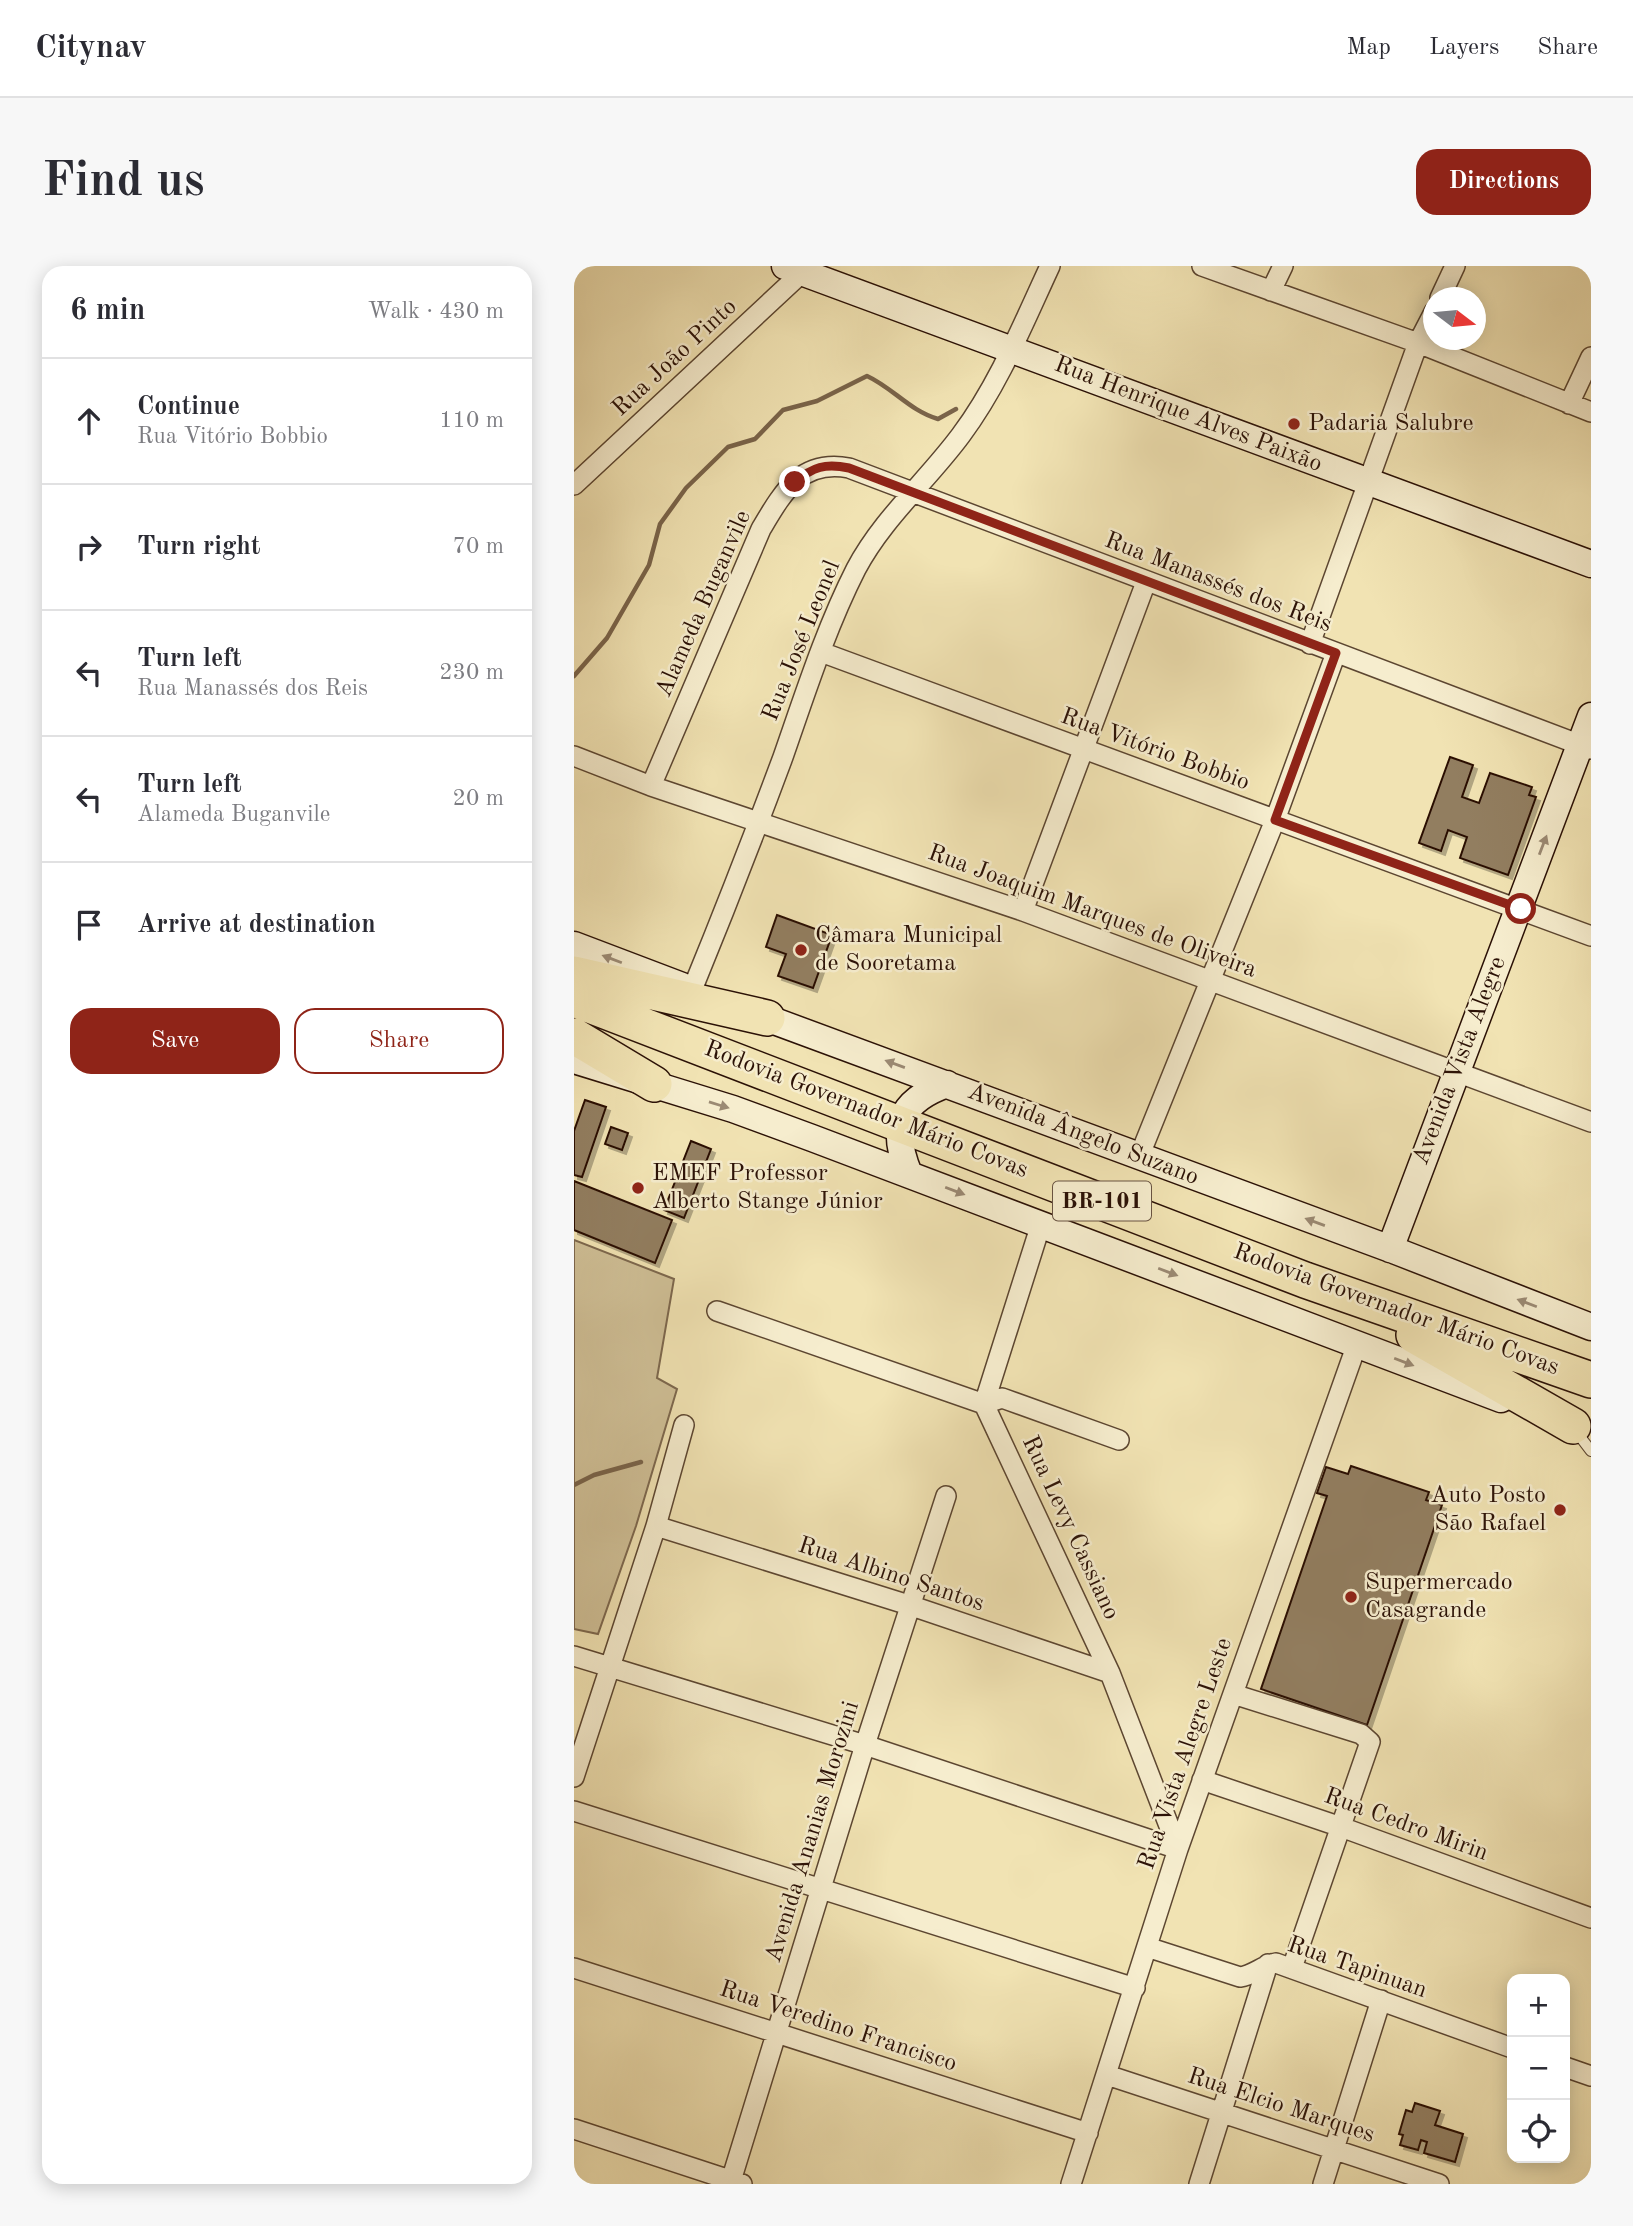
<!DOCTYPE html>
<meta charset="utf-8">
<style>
body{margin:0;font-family:"Old Standard TT",serif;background:#f7f7f7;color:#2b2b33}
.controls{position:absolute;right:21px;bottom:21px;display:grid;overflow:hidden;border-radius:14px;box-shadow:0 4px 18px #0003}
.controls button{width:63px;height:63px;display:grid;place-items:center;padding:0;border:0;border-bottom:2px solid #e1e1e2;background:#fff;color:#2b2b33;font:35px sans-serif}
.compass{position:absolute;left:849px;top:21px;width:63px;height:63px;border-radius:50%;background:#fff;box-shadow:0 4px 18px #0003;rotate:106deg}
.stop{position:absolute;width:21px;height:21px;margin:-16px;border:5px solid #8f2418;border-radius:50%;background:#fff}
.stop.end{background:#8f2418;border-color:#fff;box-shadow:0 2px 7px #0008}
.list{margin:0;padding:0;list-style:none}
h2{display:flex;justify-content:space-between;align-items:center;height:91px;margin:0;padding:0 28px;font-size:30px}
h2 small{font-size:23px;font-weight:400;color:#7c7c81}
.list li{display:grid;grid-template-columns:46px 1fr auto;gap:21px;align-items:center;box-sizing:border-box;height:126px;padding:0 28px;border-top:2px solid #e1e1e2}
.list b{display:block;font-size:26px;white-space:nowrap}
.list p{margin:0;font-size:23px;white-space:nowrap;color:#7c7c81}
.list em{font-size:23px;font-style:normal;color:#7c7c81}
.actions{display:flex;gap:14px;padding:21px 28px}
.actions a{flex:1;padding:16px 0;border:2px solid #8f2418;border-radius:21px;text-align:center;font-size:24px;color:#8f2418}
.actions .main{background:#8f2418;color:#fff}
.icon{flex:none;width:38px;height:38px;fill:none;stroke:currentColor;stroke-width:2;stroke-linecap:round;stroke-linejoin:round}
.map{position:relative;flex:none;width:1017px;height:1918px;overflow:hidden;border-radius:21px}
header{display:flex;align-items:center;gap:42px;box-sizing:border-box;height:98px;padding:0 35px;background:#fff;border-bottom:2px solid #e1e1e2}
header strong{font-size:33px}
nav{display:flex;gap:38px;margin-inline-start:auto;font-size:24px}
.intro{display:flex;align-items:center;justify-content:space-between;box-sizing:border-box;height:168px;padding:0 42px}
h1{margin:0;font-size:49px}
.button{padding:18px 32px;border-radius:21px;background:#8f2418;color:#fff;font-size:24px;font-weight:700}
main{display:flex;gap:42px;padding:0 42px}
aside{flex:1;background:#fff;border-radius:21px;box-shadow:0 4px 18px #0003}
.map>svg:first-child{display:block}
.green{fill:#cfbf96;stroke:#7d684e;stroke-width:2}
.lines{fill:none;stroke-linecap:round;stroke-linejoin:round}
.stream{stroke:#7a644a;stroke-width:4.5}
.building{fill:#927e60;stroke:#2b1106;stroke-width:2;filter:url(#shadow)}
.lane-casing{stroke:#5c4631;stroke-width:12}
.street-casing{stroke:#5c4631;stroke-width:22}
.secondary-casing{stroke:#2b1106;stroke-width:29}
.highway-casing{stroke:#2b1106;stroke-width:38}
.lane{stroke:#f6edce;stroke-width:10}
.street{stroke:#f6edce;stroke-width:19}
.secondary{stroke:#f6edce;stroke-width:26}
.highway{stroke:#f1e3b3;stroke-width:35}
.oneway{fill:#9b8a74}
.route{stroke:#8f2418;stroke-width:9}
.poi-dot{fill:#8f2418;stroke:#f6edce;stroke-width:2.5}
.labels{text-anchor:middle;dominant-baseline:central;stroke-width:5;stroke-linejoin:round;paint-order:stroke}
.shield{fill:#f6edce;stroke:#685342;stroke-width:2}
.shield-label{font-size:23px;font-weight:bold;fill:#2b1106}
.street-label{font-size:24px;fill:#2b1106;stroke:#f6edce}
.poi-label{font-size:24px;fill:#2b1106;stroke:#f6edce;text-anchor:start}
</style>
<header>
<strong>Citynav</strong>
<nav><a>Map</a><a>Layers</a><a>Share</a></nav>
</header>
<div class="intro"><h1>Find us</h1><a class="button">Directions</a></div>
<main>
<aside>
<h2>6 min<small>Walk · 430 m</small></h2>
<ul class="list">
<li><svg class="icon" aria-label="ahead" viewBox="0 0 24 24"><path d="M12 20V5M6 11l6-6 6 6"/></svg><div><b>Continue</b><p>Rua Vitório Bobbio</p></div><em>110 m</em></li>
<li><svg class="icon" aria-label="right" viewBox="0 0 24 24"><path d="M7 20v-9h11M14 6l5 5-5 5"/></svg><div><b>Turn right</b></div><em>70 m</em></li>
<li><svg class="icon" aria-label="left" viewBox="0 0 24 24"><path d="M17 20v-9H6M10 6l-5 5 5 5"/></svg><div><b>Turn left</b><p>Rua Manassés dos Reis</p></div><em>230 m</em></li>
<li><svg class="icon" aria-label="left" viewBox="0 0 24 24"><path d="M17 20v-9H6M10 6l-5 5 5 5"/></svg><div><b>Turn left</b><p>Alameda Buganvile</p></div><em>20 m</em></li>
<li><svg class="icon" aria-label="arrive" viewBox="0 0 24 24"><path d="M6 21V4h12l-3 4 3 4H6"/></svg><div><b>Arrive at destination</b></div></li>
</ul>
<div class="actions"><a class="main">Save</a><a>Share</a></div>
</aside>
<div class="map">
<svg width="1017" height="1918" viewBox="0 0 1017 1918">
<defs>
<filter id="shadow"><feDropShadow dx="4" dy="4" stdDeviation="0" flood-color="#0004"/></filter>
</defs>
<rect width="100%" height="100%" fill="#f1e3b3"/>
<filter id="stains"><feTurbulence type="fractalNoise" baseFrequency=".00286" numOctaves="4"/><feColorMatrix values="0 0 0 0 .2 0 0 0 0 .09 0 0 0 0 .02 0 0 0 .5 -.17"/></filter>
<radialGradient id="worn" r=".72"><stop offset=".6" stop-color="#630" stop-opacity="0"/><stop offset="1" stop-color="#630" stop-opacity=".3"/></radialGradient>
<path class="green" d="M0 974 100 1013 83 1112 103 1123 62 1260 24 1368 0 1363Z"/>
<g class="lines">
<path class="stream" d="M0 410 33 372 75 299 86 258 112 222 154 181 181 173 209 144 243 135 293 110C319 122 336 145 364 153L382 143
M0 1219 20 1209 67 1196"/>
</g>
<path class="building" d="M876 491 899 499 888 531 905 537 916 507 958 521 955 529 962 531 934 609 886 592 893 571 874 564 867 585 845 577Z
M203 649 258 669 239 722 204 710 212 688 192 681Z
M11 834 32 841 8 911 0 909V865Z
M37 861 54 867 48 884 31 878Z
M117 875 137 883 110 952 90 944Z
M0 915 98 954 81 997 0 964Z
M777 1200 855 1226 852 1234 868 1239 793 1459 687 1423 753 1230 743 1227 752 1201 774 1208Z
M841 1837 866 1845 861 1859 889 1868 881 1896 850 1887 853 1876 847 1874 844 1884 826 1879 829 1869 825 1868 832 1844 838 1846Z"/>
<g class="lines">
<defs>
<path id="lane" d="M1001 1164 1017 1185"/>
<path id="street" d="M628 0 844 77 1017 146
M697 25 709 0
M866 32 881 0
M995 138 1017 91
M0 219 235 0
M736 378 844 77 860 46
M247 386 1017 670
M0 490 77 520 449 645 1017 856
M77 520 187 263C209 226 227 193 275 202L1017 483
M449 645 572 316
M118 724C150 646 180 569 209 491 231 428 252 362 282 303 309 252 353 215 387 169 425 118 449 58 476 0
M565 891 701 554 762 387
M467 958 410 1138 536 1407 604 1583
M143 1045 410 1138 428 1132 545 1174
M82 1260 338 1340 536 1407
M0 1390 291 1479 604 1583
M659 1428 787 1468 796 1476 718 1702
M0 1511 82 1260 110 1159
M628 1514 767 1561 1017 1652
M0 1545 561 1722
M573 1681 666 1711C680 1709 689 1699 702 1697L938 1782
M0 1702 514 1867
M991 1801 1017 1810
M533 1809 865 1918
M0 1863 168 1918
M156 1918 291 1479 372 1230
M497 1918 604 1583 783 1078
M625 1918 694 1698
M749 1918 807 1734"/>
<path id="secondary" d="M211 0 1017 298
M0 679 108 720
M176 746 822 985 1017 1061
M0 794 159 843 238 872 927 1133
M335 908C316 862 325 835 373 818
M816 983 1017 450"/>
<path id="highway" d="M0 708 193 752
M0 733 731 1014 1017 1114
M0 770 80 818
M840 1069 999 1160"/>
</defs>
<use href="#lane" class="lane-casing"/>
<use href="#street" class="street-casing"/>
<use href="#secondary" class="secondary-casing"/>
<use href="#highway" class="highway-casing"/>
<use href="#lane" class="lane"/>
<use href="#street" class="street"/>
<use href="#secondary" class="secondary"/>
<use href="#highway" class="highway"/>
</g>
<defs><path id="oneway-solid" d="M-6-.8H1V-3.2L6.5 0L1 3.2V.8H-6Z" transform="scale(1.75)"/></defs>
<g class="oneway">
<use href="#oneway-solid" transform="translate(969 579) rotate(-69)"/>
<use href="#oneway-solid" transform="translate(38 693) rotate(-159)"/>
<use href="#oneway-solid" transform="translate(321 798) rotate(-160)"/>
<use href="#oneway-solid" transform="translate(145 839) rotate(17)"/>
<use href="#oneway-solid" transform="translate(381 925) rotate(21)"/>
<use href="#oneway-solid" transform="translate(741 956) rotate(-160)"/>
<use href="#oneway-solid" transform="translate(594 1006) rotate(21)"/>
<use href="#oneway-solid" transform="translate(953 1037) rotate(-159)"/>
<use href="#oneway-solid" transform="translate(830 1096) rotate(21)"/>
</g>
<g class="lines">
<path class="route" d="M221 216C239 201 251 197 275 202L762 387 701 554 947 643"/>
</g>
<g class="poi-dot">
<circle cx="720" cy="158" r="7"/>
<circle cx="227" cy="684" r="7"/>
<circle cx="64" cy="922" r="7"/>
<circle cx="986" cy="1244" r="7"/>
<circle cx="777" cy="1331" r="7"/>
</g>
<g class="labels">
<rect class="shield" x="479" y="915.5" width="98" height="39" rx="5"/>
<g class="shield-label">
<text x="528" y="935">BR-101</text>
</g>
<g class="street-label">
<text transform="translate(101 92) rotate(-43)">Rua João Pinto</text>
<text transform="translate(614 149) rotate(21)">Rua Henrique Alves Paixão</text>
<text transform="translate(644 317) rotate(21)">Rua Manassés dos Reis</text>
<text transform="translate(130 338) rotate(-66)">Alameda Buganvile</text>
<text transform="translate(228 375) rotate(-68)">Rua José Leonel</text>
<text transform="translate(581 484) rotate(20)">Rua Vitório Bobbio</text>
<text transform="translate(518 646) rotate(20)">Rua Joaquim Marques de Oliveira</text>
<text transform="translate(886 795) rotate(-69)">Avenida Vista Alegre</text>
<text transform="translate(292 844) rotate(21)">Rodovia Governador Mário Covas</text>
<text transform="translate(509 869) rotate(21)">Avenida Ângelo Suzano</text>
<text transform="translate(822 1044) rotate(20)">Rodovia Governador Mário Covas</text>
<text transform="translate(496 1262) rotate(65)">Rua Levy Cassiano</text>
<text transform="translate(317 1309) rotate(18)">Rua Albino Santos</text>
<text transform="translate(612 1488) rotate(-71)">Rua Vista Alegre Leste</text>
<text transform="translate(832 1559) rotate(20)">Rua Cedro Mirin</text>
<text transform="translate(239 1566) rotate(-73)">Avenida Ananias Morozini</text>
<text transform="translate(783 1702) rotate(19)">Rua Tapinuan</text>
<text transform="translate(264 1761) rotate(18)">Rua Veredino Francisco</text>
<text transform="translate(707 1840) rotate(18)">Rua Elcio Marques</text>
</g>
<g class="poi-label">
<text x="734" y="158">Padaria Salubre</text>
<text x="241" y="670">Câmara Municipal<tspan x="241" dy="28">de Sooretama</tspan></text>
<text x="78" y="908">EMEF Professor<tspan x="78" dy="28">Alberto Stange Júnior</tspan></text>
<text x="972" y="1230" text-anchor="end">Auto Posto<tspan x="972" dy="28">São Rafael</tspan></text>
<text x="791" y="1317">Supermercado<tspan x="791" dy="28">Casagrande</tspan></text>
</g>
</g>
<rect width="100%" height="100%" filter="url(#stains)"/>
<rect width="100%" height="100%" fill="url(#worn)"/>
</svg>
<div class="controls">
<button>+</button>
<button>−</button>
<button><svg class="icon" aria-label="locate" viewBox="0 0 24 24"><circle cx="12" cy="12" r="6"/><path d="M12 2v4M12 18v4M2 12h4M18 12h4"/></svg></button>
</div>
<svg class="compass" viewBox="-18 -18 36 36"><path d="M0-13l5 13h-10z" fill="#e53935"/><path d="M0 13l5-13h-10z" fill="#7c7c81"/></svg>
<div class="stop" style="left:947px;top:643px"></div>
<div class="stop end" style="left:221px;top:216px"></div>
</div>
</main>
